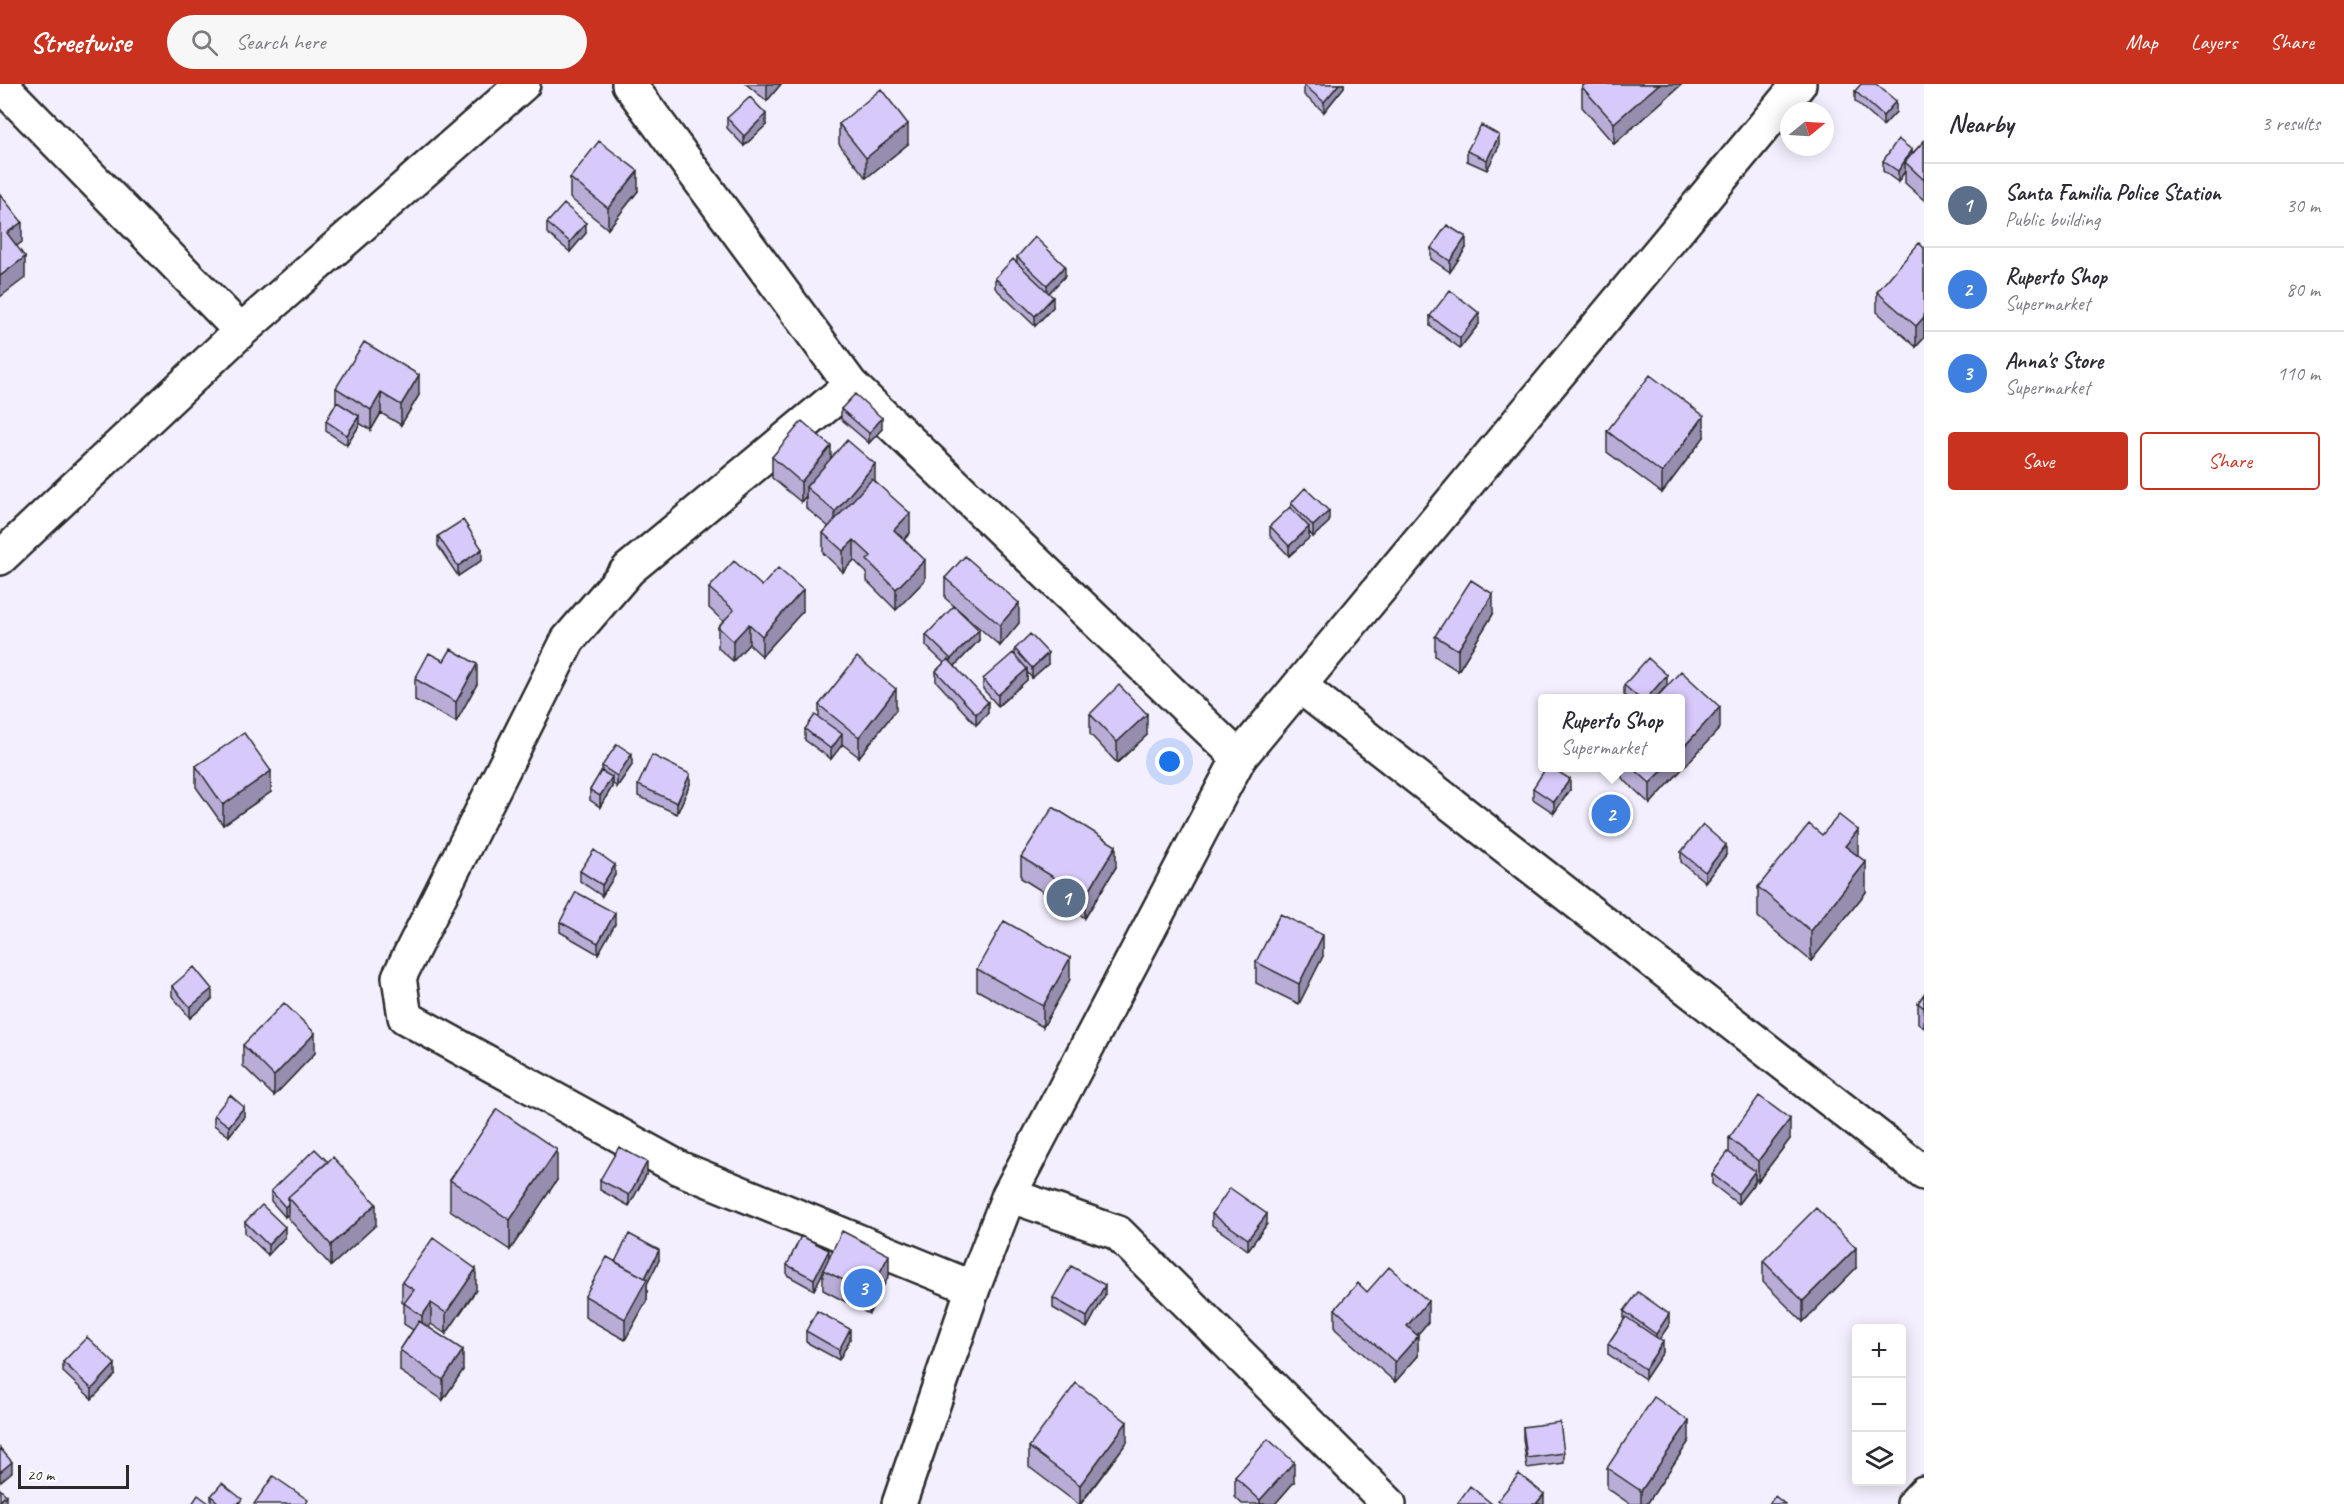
<!DOCTYPE html>
<meta charset="utf-8">
<style>
body{margin:0;font-family:Caveat,sans-serif;background:#f7f7f7;color:#2b2b33}
.controls{position:absolute;right:18px;bottom:18px;display:grid;overflow:hidden;border-radius:6px;box-shadow:0 3px 15px #0003}
.controls button{width:54px;height:54px;display:grid;place-items:center;padding:0;border:0;border-bottom:2px solid #e1e1e2;background:#fff;color:#2b2b33;font:30px sans-serif}
.compass{position:absolute;left:1780px;top:18px;width:54px;height:54px;border-radius:50%;background:#fff;box-shadow:0 3px 15px #0003;rotate:72deg}
.scale{position:absolute;left:18px;bottom:15px;width:111px;box-sizing:border-box;padding-left:6px;border:3px solid #2b2b2b;border-top:0;font-size:16px;line-height:21px;white-space:nowrap;color:#2b2b2b;-webkit-text-stroke:4px #fff;paint-order:stroke}
.you{position:absolute;left:1170px;top:678px;width:21px;height:21px;margin:-15px;border:4px solid #fff;border-radius:50%;background:#1a73e8;box-shadow:0 0 0 9px #1a73e833}
.badge{display:grid;place-items:center;width:39px;height:39px;border-radius:50%;background:#c8321e;color:#fff;font-size:20px;font-weight:700}
.pin{position:absolute;translate:-50% -50%;border:3px solid #fff;box-shadow:0 2px 6px #0006}
.popup{position:absolute;left:1538px;top:610px;width:147px;height:78px;box-sizing:border-box;display:grid;place-content:center;border-radius:6px;background:#fff;filter:drop-shadow(0 2px 4px #0005);font-size:20px;white-space:nowrap;color:#7c7c81}
.popup b{font-size:22px;color:#2b2b33}
.popup::after{content:'';position:absolute;left:50%;top:100%;margin-left:-12px;border:12px solid transparent;border-top-color:#fff}
.list{margin:0;padding:0;list-style:none}
h2{display:flex;justify-content:space-between;align-items:center;height:78px;margin:0;padding:0 24px;font-size:26px}
h2 small{font-size:20px;font-weight:400;color:#7c7c81}
.list li{display:grid;grid-template-columns:39px 1fr auto;gap:18px;align-items:center;box-sizing:border-box;height:84px;padding:0 24px;border-top:2px solid #e1e1e2}
.list b{display:block;font-size:22px;white-space:nowrap}
.list p{margin:0;font-size:20px;white-space:nowrap;color:#7c7c81}
.list em{font-size:20px;font-style:normal;color:#7c7c81}
.actions{display:flex;gap:12px;padding:18px 24px}
.actions a{flex:1;padding:14px 0;border:2px solid #c8321e;border-radius:6px;text-align:center;font-size:21px;color:#c8321e}
.actions .main{background:#c8321e;color:#fff}
.icon{flex:none;width:33px;height:33px;fill:none;stroke:currentColor;stroke-width:2;stroke-linecap:round;stroke-linejoin:round}
.map{position:relative;flex:none;width:1924px;height:1420px;overflow:hidden}
header{display:flex;align-items:center;gap:36px;box-sizing:border-box;height:84px;padding:0 30px;background:#c8321e;color:#fff}
header strong{font-size:28px}
nav{display:flex;gap:33px;margin-inline-start:auto;font-size:21px}
.search{width:420px;height:54px;background:#f7f7f7;display:flex;align-items:center;gap:15px;box-sizing:border-box;padding:0 21px;border-radius:33px;color:#7c7c81;font-size:22px}
main{display:flex}
aside{flex:1;background:#fff}
.map>svg:first-child{display:block}
.lines{fill:none;stroke-linecap:round;stroke-linejoin:round}
.minor-casing{stroke:#2b2b2b;stroke-width:38}
.minor{stroke:#fff;stroke-width:33}
.wall{fill:#b9add7;stroke:#2b2b2b;stroke-width:1.5}
.shaded-wall{fill:#968daf;stroke:#2b2b2b;stroke-width:1.5}
.building{fill:#d7c9fa;stroke:#2b2b2b;stroke-width:1.5}
</style>
<header>
<strong>Streetwise</strong>
<div class="search"><svg class="icon" aria-label="search" viewBox="0 0 24 24"><circle cx="10" cy="10" r="6"/><path d="M15 15l6 6"/></svg>Search here</div>
<nav><a>Map</a><a>Layers</a><a>Share</a></nav>
</header>
<main>
<div class="map">
<svg width="1924" height="1420" viewBox="0 0 1924 1420">
<rect width="100%" height="100%" fill="#f3effe"/>
<filter id="ink" filterUnits="userSpaceOnUse"><feTurbulence type="fractalNoise" baseFrequency=".0167" numOctaves="2"/><feDisplacementMap in="SourceGraphic" scale="12" xChannelSelector="R" yChannelSelector="G"/><feConvolveMatrix kernelMatrix="1 2 1 2 8 2 1 2 1" color-interpolation-filters="sRGB"/></filter>
<g filter="url(#ink)">
<g class="lines">
<defs>
<path id="minor" d="M0 0 241 247
M629 0 851 301 1239 674
M851 301 629 485 568 556 399 893 405 933 679 1084 973 1204
M0 474 241 247 523 0
M1300 602 1924 1089
M1009 1111 1118 1149 1389 1420
M899 1420 973 1204 1009 1111 1239 674 1799 0
M1914 1420 1924 1409"/>
</defs>
<use href="#minor" class="minor-casing"/>
<use href="#minor" class="minor"/>
</g>
<path class="wall" d="M746 0H781L767 17Z
M1344 0V3L1324 28 1304 11V1Z
M1585 0H1682L1614 60 1582 23V3Z
M1855 7 1896 28 1883 42 1855 17Z
M727 34 766 41 744 62 727 44Z
M839 40 908 60 866 94 839 60Z
M1924 57V116L1905 99V87L1898 98 1883 87V77L1912 70Z
M1499 62 1487 86 1467 77V67Z
M570 94 638 107 608 145 570 114Z
M547 139 586 149 570 168 547 149Z
M1431 164H1466L1450 188 1431 175Z
M1924 164V254L1916 263 1877 228V208Z
M1017 173 1065 192 1049 209 1053 223 1035 242 995 204V194L1017 179Z
M1430 232 1479 240 1460 264 1430 242Z
M336 304 419 311 401 341 381 329 371 346 359 339V342L347 361 326 347V337L336 320Z
M841 325 882 345 869 359 841 335Z
M1607 347 1704 353 1662 409 1607 368Z
M772 373 831 374 875 398 910 449 904 456 925 496 896 526 867 497V489L854 476 843 488 823 469V449L829 443 806 424V412L801 418 772 394Z
M1291 419 1329 438 1313 453 1309 448V454L1289 472 1270 452V442L1291 423Z
M438 452 482 476 458 492 438 462Z
M945 494 1019 539 1000 562 945 514Z
M762 502 803 527 762 572 749 560 733 577 718 564V543L723 537 709 524V504Z
M1493 530 1458 587 1435 572V552Z
M926 551 979 556 955 582 988 629 976 641 936 597V587L944 579 926 562Z
M1015 565 1048 580 1032 594 1027 588V596L998 622 983 605V595L1015 571Z
M415 595 477 600 456 638 415 616Z
M1624 601H1667L1655 615H1628L1624 611Z
M819 621 896 626 859 673 842 660 831 675 805 656V645L819 633Z
M1090 630 1147 651 1117 679 1090 650Z
M1720 644 1650 720 1622 694V684H1680Z
M632 681 617 703 612 699V703L600 723 590 716V706L602 687V682Z
M196 682 271 708 223 741 196 703Z
M690 700 677 730 638 712V701Z
M1533 704 1570 706 1554 729 1533 715Z
M1822 751 1858 772 1866 808 1811 877 1758 833V803Z
M1681 768 1726 771 1705 798 1681 778Z
M1021 773 1116 783 1085 834 1021 794Z
M580 787 615 791 602 812 580 797Z
M560 838 615 840 598 870 560 848Z
M1323 872 1299 920 1256 899V878Z
M977 885 1070 895 1043 943 977 906Z
M172 902 212 915 190 934 172 912Z
M1924 910V944L1918 939V919Z
M243 961 315 969 274 1012 243 982Z
M214 1031 244 1033 229 1052 214 1041Z
M1729 1054 1790 1055 1758 1097 1755 1094V1098L1738 1120 1712 1100V1090L1729 1068Z
M328 1078 376 1141 331 1182 288 1134V1130L285 1133 271 1117V1107Z
M647 1089 629 1122 600 1106V1096Z
M450 1096H557L510 1166 450 1126Z
M1212 1130 1267 1140 1248 1166 1212 1141Z
M245 1138 285 1153 268 1171 245 1149Z
M829 1175 889 1191 869 1230 823 1206V1188L814 1206 787 1191V1181Z
M659 1176 647 1200V1216L625 1256 585 1233V1212L615 1178Z
M1763 1177 1856 1184 1803 1238 1763 1198Z
M402 1198 476 1206 446 1250 431 1240 429 1243 463 1286 443 1316 400 1287V1266L413 1246 404 1240V1220L402 1218Z
M1367 1208 1428 1238 1417 1251 1418 1272 1395 1298 1335 1245V1225Z
M1105 1211 1087 1244 1053 1224V1214Z
M1624 1227 1669 1241 1659 1255 1663 1268 1645 1295 1608 1270V1260L1624 1236Z
M806 1247 850 1255 839 1276 806 1258Z
M63 1278 115 1291 92 1315 63 1288Z
M1523 1343 1564 1369V1379L1527 1384 1523 1354Z
M1689 1357 1647 1420H1630L1607 1404V1384Z
M1127 1358 1081 1420H1078L1029 1383V1363Z
M1235 1393 1294 1398 1275 1420H1242L1235 1413Z
M211 1412 242 1420H211Z"/>
<path class="shaded-wall" d="M767 0H781L767 17Z
M1339 0H1344V3L1324 28V18Z
M1659 0H1682L1614 60V39Z
M1896 17V28L1883 42V32Z
M766 30V41L744 62V52Z
M908 40V60L866 94V74Z
M1499 51V62L1487 86V76Z
M1912 66V76L1905 78V87L1898 98V87Z
M638 87V107L608 145V124Z
M22 138V158L7 169V149Z
M586 139V149L570 168V158Z
M1466 153V164L1450 188V177Z
M25 173V194L0 213V192Z
M1065 182V192L1047 211V201Z
M1053 213V223L1035 242V232Z
M1479 229V240L1460 264V254Z
M1924 233V254L1916 263V242Z
M419 291V311L401 341V321Z
M381 309V329L371 346V326Z
M359 332V342L347 361V351Z
M1704 332V353L1662 409V389Z
M882 334V345L869 359V349Z
M831 362V382L806 403V412L801 418V398Z
M875 380V401L835 448V428Z
M1329 427V438L1313 453V442Z
M910 429V449L894 466V446Z
M1309 443V454L1289 472V462Z
M854 456V476L843 488V467Z
M482 465V476L458 492V482Z
M925 476V496L896 526V505Z
M803 506V527L762 572V552Z
M1493 510V530L1458 587V566Z
M1019 519V539L1000 562V541Z
M749 540V560L733 577V557Z
M979 546V556L951 586V575Z
M1048 569V580L1032 594V584Z
M477 580V600L456 638V618Z
M1027 585V596L998 622V611Z
M1667 591V601L1655 615H1646Z
M896 605V626L859 673V653Z
M988 618V629L976 641V630Z
M1720 623V644L1650 720V699L1665 684H1680V667Z
M1147 630V651L1117 679V658Z
M842 650V661L831 675V665Z
M632 670V681L617 703V692Z
M271 687V708L223 741V721Z
M690 690V700L677 730V719Z
M612 693V703L600 723V712Z
M1570 695V706L1554 729V718Z
M1858 746V776L1845 762Z
M1726 761V771L1705 798V788Z
M1116 762V783L1085 834V813Z
M1866 778V808L1811 877V847Z
M615 781V791L602 812V801Z
M615 829V840L598 870V859Z
M1323 851V872L1299 920V900Z
M1070 874V895L1043 943V922Z
M212 905V915L190 934V923Z
M315 949V969L274 1012V992Z
M244 1023V1033L229 1052V1042Z
M1790 1035V1055L1758 1097V1077Z
M557 1066V1096L510 1166V1136Z
M647 1078V1089L629 1122V1111Z
M1755 1087V1098L1738 1120V1110Z
M288 1120V1130L285 1133V1123Z
M376 1120V1141L331 1182V1161Z
M1267 1130V1140L1248 1166V1155Z
M285 1143V1153L268 1171V1161Z
M1856 1164V1184L1803 1238V1217Z
M659 1166V1176L647 1200V1216L625 1256V1235Z
M829 1166V1177L823 1186V1188L814 1206V1195Z
M889 1171V1191L869 1230V1209Z
M476 1185V1206L446 1250V1229Z
M1105 1201V1211L1087 1244V1233Z
M1428 1217V1238L1407 1263V1242Z
M431 1219V1240L422 1252V1232Z
M1669 1230V1241L1656 1260V1250Z
M850 1245V1255L839 1276V1266Z
M1418 1252V1272L1395 1298V1278Z
M1663 1258V1268L1645 1295V1285Z
M463 1266V1286L443 1316V1296Z
M115 1280V1291L92 1315V1305Z
M1689 1337V1357L1647 1420H1641V1407Z
M1127 1338V1358L1080 1420V1401Z
M12 1378V1388L0 1398V1388Z
M1294 1378V1398L1275 1420H1260V1416Z
M1544 1410V1420H1536Z
M6 1411V1420H0V1417Z"/>
<path class="building" d="M1305 0H1339L1324 18 1304 1Z
M1585 0H1659L1614 39 1582 3Z
M1861 0H1876L1896 17 1883 32 1855 7Z
M881 5 908 40 866 74 839 40Z
M750 13 766 30 744 52 727 34Z
M1481 41 1499 51 1487 76 1467 67Z
M1898 55 1912 66 1898 87 1883 77Z
M599 57 638 87 608 124 570 94Z
M1924 57V96L1905 78Z
M0 110 22 138 7 149 25 173 0 192Z
M564 120 586 139 570 158 547 139Z
M1447 141 1466 153 1450 177 1431 164Z
M1035 153 1065 182 1047 201 1017 173Z
M1919 159 1924 164V233L1916 242 1877 208Z
M1013 175 1053 213 1035 232 995 194Z
M1450 206 1479 229 1460 254 1430 232Z
M364 258 419 291 401 321 381 309 371 326 336 304Z
M1650 291 1704 332 1662 389 1607 347Z
M855 310 882 334 869 349 841 325Z
M337 318 359 332 347 351 326 337Z
M802 337 831 362 801 398 772 373Z
M847 356 875 380 835 428 806 403Z
M872 395 910 429 894 446 925 476 896 505 867 476 871 472 854 456 843 467 823 449Z
M1305 404 1329 427 1313 442 1291 419Z
M1290 423 1309 443 1289 462 1270 442Z
M463 436 482 465 458 482 438 452Z
M965 472 1019 519 1000 541 945 494Z
M734 477 762 502 778 484 803 506 762 552 749 540 733 557 718 543 734 526 709 504Z
M1471 496 1493 510 1458 566 1435 552Z
M954 522 979 546 951 575 926 551Z
M1030 550 1048 569 1032 584 1015 565Z
M451 565 477 580 456 618 415 595 429 569 444 577Z
M1013 569 1027 585 998 611 983 595Z
M857 573 896 605 859 653 819 621Z
M1648 574 1667 591 1646 615H1640L1624 601Z
M948 575 988 618 976 630 936 587Z
M1681 587 1720 623 1680 667V615H1655Z
M1119 601 1147 630 1117 658 1090 630Z
M815 631 842 650 831 665 805 645Z
M244 649 271 687 223 721 196 682Z
M617 660 632 670 617 692 602 682Z
M652 671 690 690 677 719 638 701Z
M1546 684H1552L1570 695 1554 718 1533 704Z
M1633 684H1665L1650 699Z
M601 687 612 693 600 712 590 706Z
M1053 723 1116 762 1085 813 1021 773Z
M1839 731 1858 746 1845 762 1866 778 1811 847 1758 803 1809 740 1822 751Z
M1703 741 1726 761 1705 788 1681 768Z
M594 766 615 781 602 801 580 787Z
M576 808 615 829 598 859 560 838Z
M1280 830 1323 851 1299 900 1256 878Z
M1004 837 1070 874 1043 922 977 885Z
M194 883 212 905 190 923 172 902Z
M1924 910V924L1918 919Z
M284 919 315 949 274 992 243 961Z
M230 1011 244 1023 229 1042 214 1031Z
M1759 1012 1790 1035 1758 1077 1729 1054Z
M497 1025 557 1066 510 1136 450 1096Z
M619 1063 647 1078 629 1111 600 1096Z
M315 1065 328 1078 288 1113V1120L285 1123 271 1107Z
M1728 1068 1755 1087 1738 1110 1712 1090Z
M333 1073 376 1120 331 1161 288 1113Z
M1230 1104 1267 1130 1248 1155 1212 1130Z
M262 1121 285 1143 268 1161 245 1138Z
M1816 1124 1856 1164 1803 1217 1763 1177Z
M842 1147 889 1171 869 1209 823 1186Z
M629 1150 659 1166 645 1194 615 1178Z
M801 1152 829 1166 814 1195 787 1181Z
M433 1154 476 1185 446 1229 431 1219 422 1232 404 1219 414 1206 402 1198Z
M607 1173 647 1195 625 1235 585 1212Z
M1071 1182 1105 1201 1087 1233 1053 1214Z
M1389 1183 1428 1217 1407 1242 1418 1252 1395 1278 1335 1225 1358 1199 1367 1208Z
M1638 1208 1669 1230 1656 1250 1624 1227Z
M817 1227 850 1245 839 1266 806 1247Z
M1626 1233 1663 1258 1645 1285 1608 1260Z
M419 1237 463 1266 443 1296 400 1266Z
M87 1253 115 1280 92 1305 63 1278Z
M1076 1299 1127 1338 1080 1401 1029 1363Z
M1654 1313 1689 1337 1641 1407 1607 1384Z
M1560 1338 1564 1369 1527 1374 1523 1343Z
M1268 1355 1294 1378 1260 1416 1235 1393Z
M0 1364 12 1378 0 1388Z
M1519 1390 1544 1410 1536 1420H1504L1498 1416Z
M273 1392 308 1416 306 1420H254Z
M222 1399 242 1415 238 1420H220L211 1412Z
M1470 1402 1492 1420H1457Z
M0 1405 6 1411 0 1417Z
M198 1411 210 1420H192Z
M1775 1412 1785 1420H1769Z"/>
</g>
</svg>
<div class="controls">
<button>+</button>
<button>−</button>
<button><svg class="icon" aria-label="layers" viewBox="0 0 24 24"><path d="M12 4l9 5-9 5-9-5zM3 14l9 5 9-5"/></svg></button>
</div>
<svg class="compass" viewBox="-18 -18 36 36"><path d="M0-13l5 13h-10z" fill="#e53935"/><path d="M0 13l5-13h-10z" fill="#7c7c81"/></svg>
<div class="scale">20 m</div>
<div class="you"></div>
<div class="pin badge" style="left:1066px;top:814px;background:#5c6f8a">1</div>
<div class="pin badge" style="left:1611px;top:730px;background:#3f7fe0">2</div>
<div class="popup"><b>Ruperto Shop</b>Supermarket</div>
<div class="pin badge" style="left:863px;top:1204px;background:#3f7fe0">3</div>
</div>
<aside>
<h2>Nearby<small>3 results</small></h2>
<ul class="list">
<li><span class="badge" style="background:#5c6f8a">1</span><div><b>Santa Familia Police Station</b><p>Public building</p></div><em>30 m</em></li>
<li><span class="badge" style="background:#3f7fe0">2</span><div><b>Ruperto Shop</b><p>Supermarket</p></div><em>80 m</em></li>
<li><span class="badge" style="background:#3f7fe0">3</span><div><b>Anna's Store</b><p>Supermarket</p></div><em>110 m</em></li>
</ul>
<div class="actions"><a class="main">Save</a><a>Share</a></div>
</aside>
</main>
